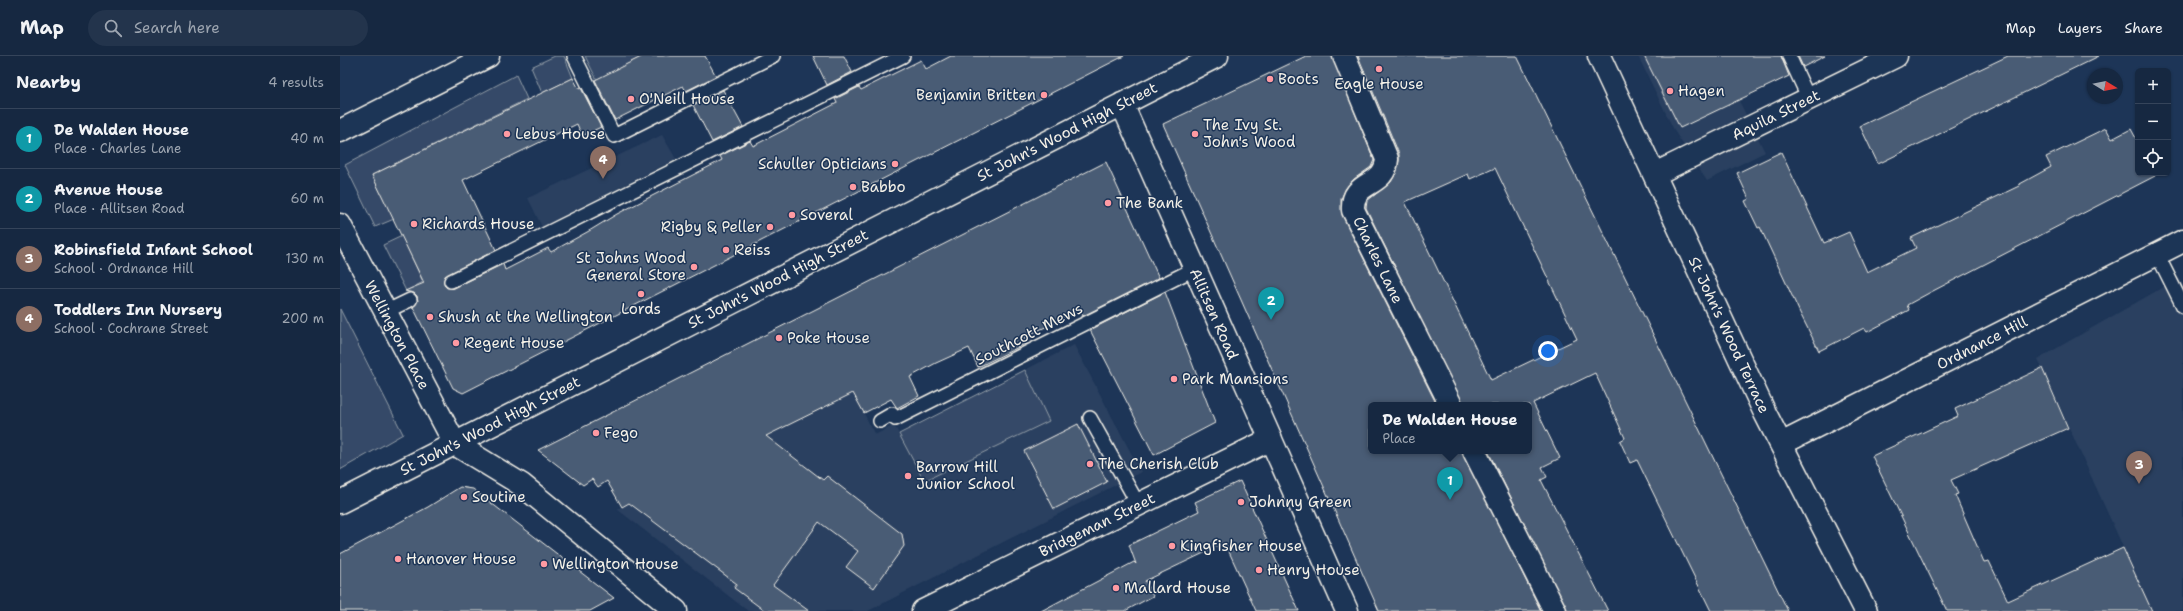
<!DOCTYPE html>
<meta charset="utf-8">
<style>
body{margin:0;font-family:"Shantell Sans",sans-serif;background:#23344c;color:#f1f3f6}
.controls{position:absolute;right:12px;top:12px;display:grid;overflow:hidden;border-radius:6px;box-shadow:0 1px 3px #0004}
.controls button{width:36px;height:36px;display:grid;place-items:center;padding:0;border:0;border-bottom:1px solid #35445a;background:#162841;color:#f1f3f6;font:20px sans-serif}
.compass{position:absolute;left:1747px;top:12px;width:36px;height:36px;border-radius:50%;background:#162841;box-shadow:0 1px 3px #0004;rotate:100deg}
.you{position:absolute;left:1208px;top:295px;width:14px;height:14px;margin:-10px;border:3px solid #fff;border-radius:50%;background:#1a73e8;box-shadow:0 0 0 6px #1a73e833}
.badge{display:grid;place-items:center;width:26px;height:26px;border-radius:50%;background:#d93025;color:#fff;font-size:13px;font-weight:700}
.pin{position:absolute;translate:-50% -33px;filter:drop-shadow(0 1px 2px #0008)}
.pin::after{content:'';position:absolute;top:21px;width:14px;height:12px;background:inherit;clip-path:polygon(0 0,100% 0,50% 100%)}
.popup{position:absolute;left:1028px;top:346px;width:164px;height:52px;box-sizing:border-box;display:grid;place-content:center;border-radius:6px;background:#162841;filter:drop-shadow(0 1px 3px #0005);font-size:13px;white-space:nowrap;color:#9ea6b1}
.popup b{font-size:15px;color:#f1f3f6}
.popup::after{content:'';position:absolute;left:50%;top:100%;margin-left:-8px;border:8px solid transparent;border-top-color:#162841}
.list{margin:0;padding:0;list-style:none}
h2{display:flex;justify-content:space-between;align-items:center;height:52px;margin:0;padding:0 16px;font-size:17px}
h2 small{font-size:13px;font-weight:400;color:#9ea6b1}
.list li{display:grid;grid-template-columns:26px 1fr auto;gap:12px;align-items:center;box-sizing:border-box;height:60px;padding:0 16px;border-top:1px solid #35445a}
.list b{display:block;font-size:15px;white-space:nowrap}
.list p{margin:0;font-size:13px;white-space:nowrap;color:#9ea6b1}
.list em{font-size:13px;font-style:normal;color:#9ea6b1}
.icon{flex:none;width:22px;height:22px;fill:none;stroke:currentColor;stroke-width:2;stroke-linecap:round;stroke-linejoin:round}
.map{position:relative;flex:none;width:1843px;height:555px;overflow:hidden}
header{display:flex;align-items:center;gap:24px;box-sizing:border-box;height:56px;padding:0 20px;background:#162841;border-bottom:1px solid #35445a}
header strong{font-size:19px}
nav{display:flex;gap:22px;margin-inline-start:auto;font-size:14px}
.search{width:280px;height:36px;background:#23344c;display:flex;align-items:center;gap:10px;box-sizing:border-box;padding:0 14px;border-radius:22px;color:#9ea6b1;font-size:15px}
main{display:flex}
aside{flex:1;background:#162841}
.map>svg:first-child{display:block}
.built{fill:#2a4060}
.green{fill:#354a67;stroke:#949ea8}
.building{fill:#485b74;stroke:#f4f1e8;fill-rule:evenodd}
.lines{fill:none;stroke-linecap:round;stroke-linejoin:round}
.service-casing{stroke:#f4f1e8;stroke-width:16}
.minor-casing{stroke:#f4f1e8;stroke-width:25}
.service{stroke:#1d3557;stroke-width:13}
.minor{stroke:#1d3557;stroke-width:22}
.poi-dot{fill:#ff9aa2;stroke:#1d3557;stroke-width:1.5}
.labels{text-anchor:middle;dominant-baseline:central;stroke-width:3;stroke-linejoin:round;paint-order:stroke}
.poi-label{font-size:15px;fill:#f4f1e8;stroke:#1d3557;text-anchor:start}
.street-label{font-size:15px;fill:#f4f1e8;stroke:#1d3557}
</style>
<header>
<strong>Map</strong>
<div class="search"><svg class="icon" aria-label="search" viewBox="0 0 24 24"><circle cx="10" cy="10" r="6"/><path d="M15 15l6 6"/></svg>Search here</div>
<nav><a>Map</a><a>Layers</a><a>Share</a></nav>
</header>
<main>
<aside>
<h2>Nearby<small>4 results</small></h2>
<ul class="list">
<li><span class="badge" style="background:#0f9aa8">1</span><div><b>De Walden House</b><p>Place · Charles Lane</p></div><em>40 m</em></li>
<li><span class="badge" style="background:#0f9aa8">2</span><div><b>Avenue House</b><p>Place · Allitsen Road</p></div><em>60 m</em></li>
<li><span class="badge" style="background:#8d6e63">3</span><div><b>Robinsfield Infant School</b><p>School · Ordnance Hill</p></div><em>130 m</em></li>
<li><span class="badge" style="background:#8d6e63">4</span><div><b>Toddlers Inn Nursery</b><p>School · Cochrane Street</p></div><em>200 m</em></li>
</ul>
</aside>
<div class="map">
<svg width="1843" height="555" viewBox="0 0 1843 555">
<rect width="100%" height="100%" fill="#1d3557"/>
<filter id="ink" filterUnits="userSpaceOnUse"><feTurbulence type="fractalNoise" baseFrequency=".025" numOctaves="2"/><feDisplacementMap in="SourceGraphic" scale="8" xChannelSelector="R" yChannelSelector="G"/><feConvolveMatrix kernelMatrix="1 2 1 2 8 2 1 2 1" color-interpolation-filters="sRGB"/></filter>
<g filter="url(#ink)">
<path class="built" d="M1298 0H1376L1425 96 1367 125 1335 76Z
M322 79 336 103 202 171 188 142Z
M1839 222 1843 229V555H1812L1698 303Z
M734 289 801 416 528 555H408L277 453 513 336 535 379 554 369 559 378Z"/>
<path class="green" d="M215 0H224L233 22 202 37 191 11Z
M245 0H303L257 24Z
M176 19 187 43 32 119 54 163 35 171 5 109Z
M62 180 83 226 66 235 43 189Z
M0 253 63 378 0 414Z
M685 314 709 365 584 425 559 378Z"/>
<path class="building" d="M303 0H365L376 20 346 35 343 30 275 64 255 24Z
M473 0H504L512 16 487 29Z
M611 0H784L123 337 113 332 73 251 78 245 77 240 74 237 65 235 84 227 32 119 233 22 239 33 241 32 261 71 242 80 237 68 123 124 156 194 105 220 104 229 107 232H114L163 208 165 214 208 192 211 196 249 175 277 158 382 104 380 100 410 85 413 90 497 47 495 43 519 31 521 34 581 4 586 13Z
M966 0H992L1034 104 1031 111 1014 123 1006 132 1001 143 1002 159 1097 349H1031V395H1122L1201 555H1039L823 68Z
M1018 0H1177L1448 555H1371L1297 404 1290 407 1280 385 1285 382 1255 317 1193 347 1220 402 1202 411 1207 421 1201 424 1268 555H1227L1148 395H1189V349H1123L1026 152 1027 145 1051 126 1057 115 1059 105V98ZM1155 112 1237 283 1151 324 1065 146 1128 118 1130 123Z
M1304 0H1441L1449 20 1340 72Z
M1458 0H1485L1463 11Z
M1668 0H1759L1538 108 1520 70Z
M383 34 403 71 372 86 353 49Z
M1766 72 1772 83 1791 73 1798 86V117H1814L1815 120 1589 237 1567 249 1569 254 1527 276 1524 272 1479 295 1460 257 1420 171 1418 172 1405 145 1409 143 1397 117 1441 96 1484 187 1509 176 1527 216 1576 192 1571 182 1679 130 1678 129 1711 111 1706 101Z
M766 106 819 222 743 260 740 255 684 281 687 287 638 311 629 292 596 307 570 321 579 340 557 352 551 343 524 357 513 337 426 380 483 424 487 420 562 478 564 490 534 532 506 511 518 495 479 466 433 529 469 555H425L394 532 397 528 289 447 282 451 267 425 258 431 252 423 243 429 198 394Z
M825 236 875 367 814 399 750 274Z
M1702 312 1728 372 1611 424 1618 438 1615 439 1644 506 1649 505 1668 545 1783 492 1812 555H1607L1532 400 1618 360 1615 353Z
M738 368 767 426 714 453 684 395Z
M900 425 959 555H916L885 487 805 525 813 540 785 555H701L794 506 796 508 789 489 859 455 855 446Z
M120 431 133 433 274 542 250 555H0V498L88 451Z"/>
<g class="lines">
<defs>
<path id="service" d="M234 0 274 80 433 0
M1449 0 1469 43
M1817 198 1843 250
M111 225 563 0
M45 256 70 244
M750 362 798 448
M540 365 552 358 555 363 854 213"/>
<path id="minor" d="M1004 0 1047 103C1045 133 1011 123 1013 154L1111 349
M1259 0 1425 357 1526 555
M782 48 1007 555
M0 75 148 0
M1315 118 1556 0
M0 169 115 388 182 429 336 555
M1441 388 1843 185
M1134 395 1215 555
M0 446 877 0
M583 555 931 383"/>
</defs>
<use href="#service" class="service-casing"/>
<use href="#minor" class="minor-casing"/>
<use href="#service" class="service"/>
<use href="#minor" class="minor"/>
</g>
</g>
<g class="poi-dot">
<circle cx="1039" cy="13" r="4"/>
<circle cx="930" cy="23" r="4"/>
<circle cx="1330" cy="35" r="4"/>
<circle cx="704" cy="39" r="4"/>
<circle cx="291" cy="43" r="4"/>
<circle cx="167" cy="78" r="4"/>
<circle cx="855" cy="78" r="4"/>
<circle cx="555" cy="108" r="4"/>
<circle cx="513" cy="131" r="4"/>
<circle cx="768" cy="147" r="4"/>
<circle cx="452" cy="159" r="4"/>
<circle cx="74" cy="168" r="4"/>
<circle cx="430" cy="171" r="4"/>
<circle cx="386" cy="194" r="4"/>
<circle cx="354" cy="211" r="4"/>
<circle cx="301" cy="238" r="4"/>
<circle cx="90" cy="261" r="4"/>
<circle cx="439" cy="282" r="4"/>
<circle cx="116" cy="287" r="4"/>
<circle cx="834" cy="323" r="4"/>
<circle cx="256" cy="377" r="4"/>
<circle cx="750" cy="408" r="4"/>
<circle cx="568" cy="420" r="4"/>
<circle cx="124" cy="441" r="4"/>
<circle cx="901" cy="446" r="4"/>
<circle cx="832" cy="490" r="4"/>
<circle cx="58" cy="503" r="4"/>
<circle cx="204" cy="508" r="4"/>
<circle cx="919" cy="514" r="4"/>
<circle cx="776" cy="532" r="4"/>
</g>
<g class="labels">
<g class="poi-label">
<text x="938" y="23">Boots</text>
<text x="1039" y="28" text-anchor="middle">Eagle House</text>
<text x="1338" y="35">Hagen</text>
<text x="696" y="39" text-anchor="end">Benjamin Britten</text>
<text x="299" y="43">O'Neill House</text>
<text x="863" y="69">The Ivy St.<tspan x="863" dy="17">John's Wood</tspan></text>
<text x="175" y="78">Lebus House</text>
<text x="547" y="108" text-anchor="end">Schuller Opticians</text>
<text x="521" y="131">Babbo</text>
<text x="776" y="147">The Bank</text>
<text x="460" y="159">Soveral</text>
<text x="82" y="168">Richards House</text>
<text x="422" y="171" text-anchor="end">Rigby &amp; Peller</text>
<text x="394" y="194">Reiss</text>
<text x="346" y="202" text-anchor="end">St Johns Wood<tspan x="346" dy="17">General Store</tspan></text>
<text x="301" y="253" text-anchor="middle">Lords</text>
<text x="98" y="261">Shush at the Wellington</text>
<text x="447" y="282">Poke House</text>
<text x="124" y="287">Regent House</text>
<text x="842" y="323">Park Mansions</text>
<text x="264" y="377">Fego</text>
<text x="758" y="408">The Cherish Club</text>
<text x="576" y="411">Barrow Hill<tspan x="576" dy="17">Junior School</tspan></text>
<text x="132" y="441">Soutine</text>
<text x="909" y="446">Johnny Green</text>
<text x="840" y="490">Kingfisher House</text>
<text x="66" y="503">Hanover House</text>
<text x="212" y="508">Wellington House</text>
<text x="927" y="514">Henry House</text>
<text x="784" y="532">Mallard House</text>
</g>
<g class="street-label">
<text transform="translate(1436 59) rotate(-26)">Aquila Street</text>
<text transform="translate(727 76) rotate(-27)">St John's Wood High Street</text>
<text transform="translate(1038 204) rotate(64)">Charles Lane</text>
<text transform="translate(438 223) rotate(-27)">St John's Wood High Street</text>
<text transform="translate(874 258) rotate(66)">Allitsen Road</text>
<text transform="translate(689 278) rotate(-27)">Southcott Mews</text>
<text transform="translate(57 279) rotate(62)">Wellington Place</text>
<text transform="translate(1389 279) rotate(65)">St John's Wood Terrace</text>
<text transform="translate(1642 287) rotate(-27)">Ordnance Hill</text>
<text transform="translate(150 370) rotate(-27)">St John's Wood High Street</text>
<text transform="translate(757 469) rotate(-26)">Bridgeman Street</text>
</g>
</g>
</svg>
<div class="controls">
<button>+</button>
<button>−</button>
<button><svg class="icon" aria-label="locate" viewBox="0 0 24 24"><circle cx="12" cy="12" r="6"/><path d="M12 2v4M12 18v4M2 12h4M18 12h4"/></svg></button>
</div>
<svg class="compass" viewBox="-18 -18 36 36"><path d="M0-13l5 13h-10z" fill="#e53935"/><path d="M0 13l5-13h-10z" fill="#9ea6b1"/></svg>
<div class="you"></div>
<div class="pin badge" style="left:1110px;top:444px;background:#0f9aa8">1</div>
<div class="popup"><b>De Walden House</b>Place</div>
<div class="pin badge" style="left:931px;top:264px;background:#0f9aa8">2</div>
<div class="pin badge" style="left:1799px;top:428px;background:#8d6e63">3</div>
<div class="pin badge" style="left:263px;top:123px;background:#8d6e63">4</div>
</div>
</main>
